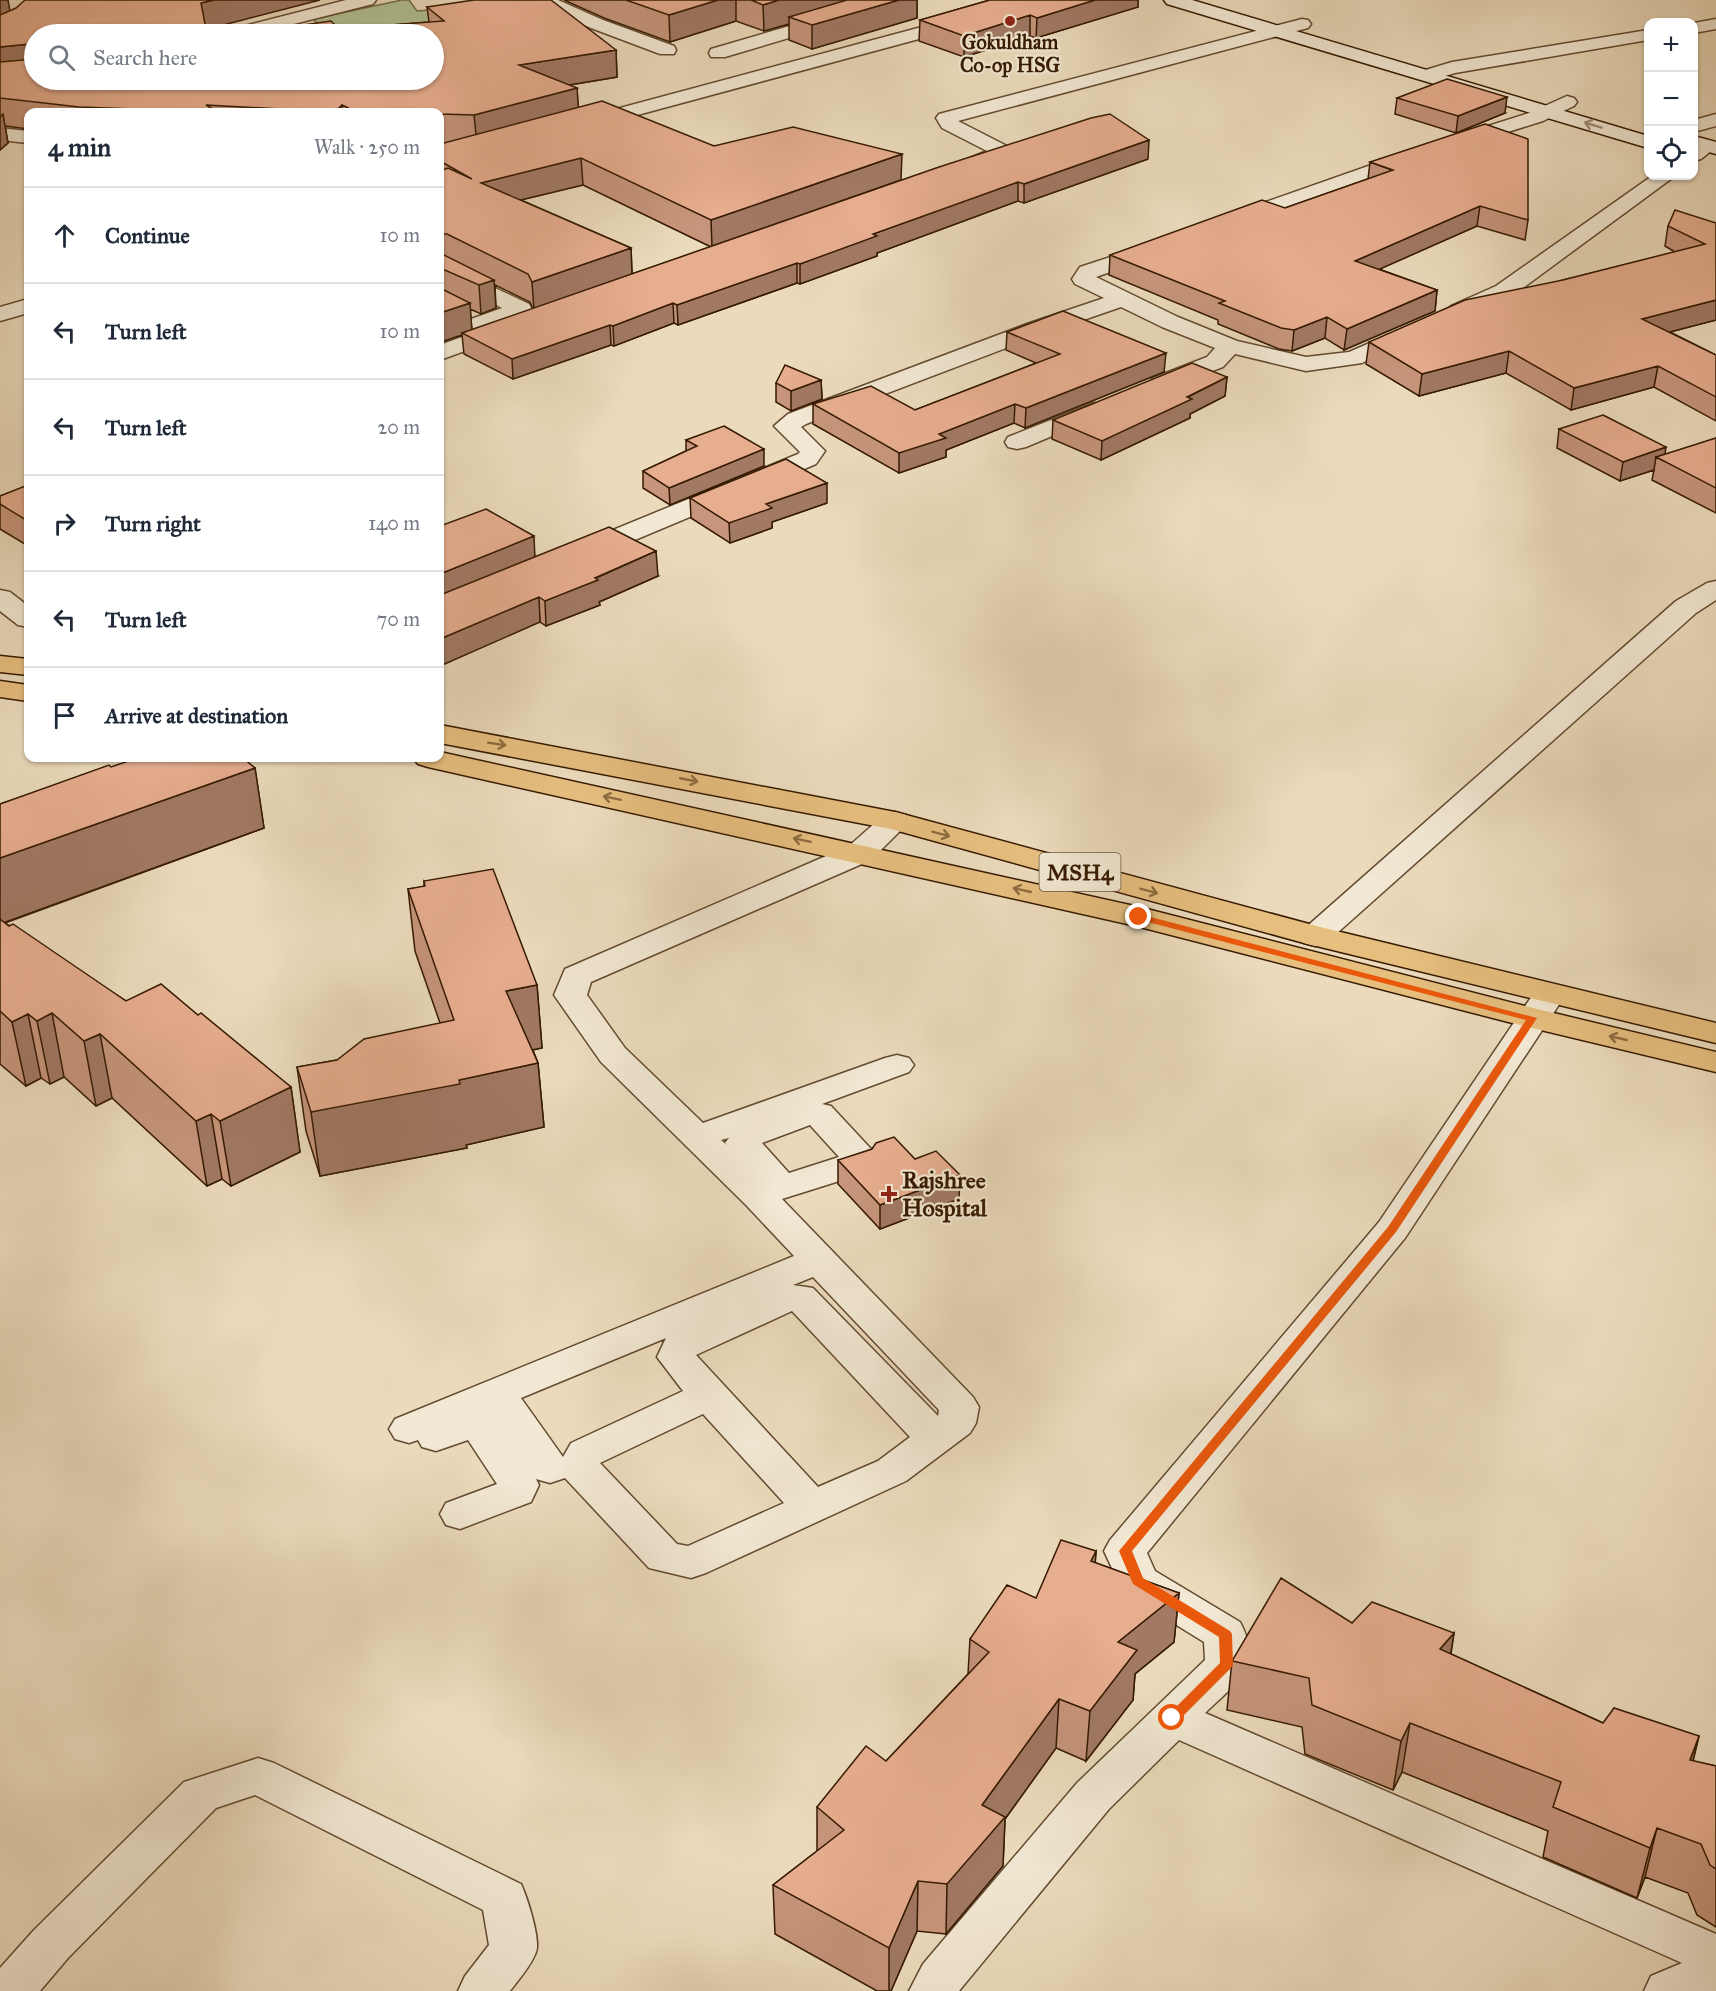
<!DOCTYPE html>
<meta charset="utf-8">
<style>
body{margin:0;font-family:"IM FELL Great Primer",serif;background:#f2f2f3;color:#1f2937}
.controls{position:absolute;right:18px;top:18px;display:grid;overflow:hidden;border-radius:12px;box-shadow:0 2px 4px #0004}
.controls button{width:54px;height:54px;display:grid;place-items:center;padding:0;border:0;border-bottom:2px solid #e0e1e3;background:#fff;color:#1f2937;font:30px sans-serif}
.stop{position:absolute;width:18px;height:18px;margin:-14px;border:4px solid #ea580c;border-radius:50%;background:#fff}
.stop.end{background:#ea580c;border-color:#fff;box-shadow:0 2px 6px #0008}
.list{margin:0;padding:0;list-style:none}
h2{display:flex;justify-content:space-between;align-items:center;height:78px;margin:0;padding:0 24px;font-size:26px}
h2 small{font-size:20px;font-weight:400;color:#747a83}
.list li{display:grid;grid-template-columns:39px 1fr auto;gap:18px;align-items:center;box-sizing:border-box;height:96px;padding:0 24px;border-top:2px solid #e0e1e3}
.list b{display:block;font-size:22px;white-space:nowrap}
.list em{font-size:20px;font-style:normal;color:#747a83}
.icon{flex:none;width:33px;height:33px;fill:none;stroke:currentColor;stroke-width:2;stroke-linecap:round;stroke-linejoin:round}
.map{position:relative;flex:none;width:1716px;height:1991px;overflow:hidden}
.search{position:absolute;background:#fff;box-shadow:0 2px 4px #0004;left:24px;top:24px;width:420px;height:66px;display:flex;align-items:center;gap:15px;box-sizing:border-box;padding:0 21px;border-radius:33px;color:#747a83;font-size:22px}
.panel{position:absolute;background:#fff;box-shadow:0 2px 4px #0004;left:24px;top:108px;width:420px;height:654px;border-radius:12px}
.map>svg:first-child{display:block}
.green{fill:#b1c195;stroke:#746e4b;stroke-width:1.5}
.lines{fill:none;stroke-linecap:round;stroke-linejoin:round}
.minor-casing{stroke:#634a30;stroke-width:3}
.secondary-casing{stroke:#361a01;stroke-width:3}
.primary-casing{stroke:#361a01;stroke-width:3}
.minor{fill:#f2e8d3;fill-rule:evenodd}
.secondary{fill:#f2e8d3;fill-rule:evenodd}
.primary{fill:#e6be7e;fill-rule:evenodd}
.wall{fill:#c6957b;stroke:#361a01;stroke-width:1.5;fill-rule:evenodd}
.shaded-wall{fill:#a17964;stroke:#361a01;stroke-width:1.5}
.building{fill:#e6ad8f;stroke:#361a01;stroke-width:1.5}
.oneway{stroke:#9d8b74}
.oneway2{stroke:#8e6c40}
.route{fill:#ea580c}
.poi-dot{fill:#8f2418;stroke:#f2e8d3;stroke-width:2}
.labels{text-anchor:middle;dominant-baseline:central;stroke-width:4.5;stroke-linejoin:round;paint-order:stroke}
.far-poi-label{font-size:20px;font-weight:bold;fill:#361a01;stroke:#f2e8d3}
.shield{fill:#f2e8d3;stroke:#6e5840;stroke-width:1.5}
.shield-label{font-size:22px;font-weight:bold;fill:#361a01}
.poi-label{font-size:24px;font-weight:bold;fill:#361a01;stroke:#f2e8d3;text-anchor:start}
</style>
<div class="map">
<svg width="1716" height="1991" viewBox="0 0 1716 1991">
<rect width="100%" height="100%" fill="#ebdbbc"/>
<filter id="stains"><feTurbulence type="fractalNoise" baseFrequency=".00333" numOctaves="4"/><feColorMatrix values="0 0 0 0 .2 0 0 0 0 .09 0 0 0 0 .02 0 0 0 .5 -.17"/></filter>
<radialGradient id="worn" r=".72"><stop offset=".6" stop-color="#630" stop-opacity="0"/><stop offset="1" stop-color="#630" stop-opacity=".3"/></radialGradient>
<path class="green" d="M402 0H409L417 11 464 7 474 23 328 34 313 19Z"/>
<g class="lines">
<defs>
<path id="minor" d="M346 0H376L373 4 254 34H226L229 30Z
M534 0H558L603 20 674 46 676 50 674 54H660L591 28 537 4Z
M878 0H906L903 4 725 57H711L709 53 711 49Z
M1013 0H1041L1038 4 956 29 593 127H579L576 123 579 119 944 21Z
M1302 19 1308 20 1311 24 1308 28 958 121 1005 145 1008 149 1001 161 963 174 956 172 953 168 956 164 987 151 942 128 936 118 939 114Z
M1716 19V29L1694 33V23Z
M1648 30V40L1455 73 1429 81 1422 79 1420 75 1422 71 1452 62Z
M1567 96 1574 98 1577 102 1574 106 1543 121 1457 148 1450 146 1447 142 1450 138 1529 113Z
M1716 114V126L1694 132V120Z
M0 128 28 131V143L0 140Z
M1707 140 1714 142 1716 147 1701 159 1694 161V146Z
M1411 151 1418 153 1421 157 1418 161 1240 224 1233 226 1226 224 1222 220 1226 216Z
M1652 176H1675L1512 296 1459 318 1451 316 1448 311 1451 306 1496 286Z
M1150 244 1158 245 1161 250 1158 255 1096 277 1178 317 1237 341 1306 357 1349 352 1409 326 1417 328 1420 333 1417 338 1362 363 1306 371 1235 354 1223 367 1161 390 1153 388 1149 383 1153 378 1207 357 1215 348 1162 327 1121 307 1043 334 806 424 801 427 825 451 816 464 592 558 583 560 574 558 570 552 574 546 798 454 800 452 774 426 788 414 1027 324 1104 298 1075 284 1072 279 1080 267Z
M440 262 529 304 532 309 529 314 507 322 514 323 517 328 514 333 440 360V345L478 331 471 329 468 324 471 319 502 308 440 277Z
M28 299V313L0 321V307Z
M1094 403 1102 405 1106 410 1102 415 1026 447 1017 449 1008 447 1005 442 1008 437Z
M1716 581V600L1696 613 1326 943 1315 946 1304 943 1299 936 1304 929 1676 601 1707 583Z
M0 590 10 592 28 606V627L18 625 0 611Z
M895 812 906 815 910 821 871 860 591 982 587 995 625 1048 703 1123 885 1058 897 1055 909 1058 914 1065 909 1072 822 1104 831 1106 871 1149C877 1158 877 1162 871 1171L782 1199 973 1397 979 1407 976 1423 970 1433 906 1481 706 1573 691 1578 649 1568 565 1478 550 1483 536 1479 539 1485 531 1502 460 1529 446 1525 440 1514 446 1503 497 1484 468 1440 436 1451 422 1447 418 1440 409 1443 395 1439 389 1429 395 1419 794 1256 746 1205 601 1062 554 995 565 969 849 846 884 815ZM810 1125 839 1157 789 1173 762 1143ZM729 1138 725 1143 728 1146 721 1140ZM813 1277 939 1410 938 1416 813 1288 793 1285ZM792 1311 910 1437 878 1461 818 1487 696 1355ZM666 1338 657 1357 683 1391 571 1443 563 1457 521 1398ZM703 1414 784 1503 688 1546 677 1544 600 1463Z
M1550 984 1562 987 1566 994 1405 1238 1147 1553 1155 1571 1240 1622C1264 1666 1234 1685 1205 1713L1716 1934V1991H1644L1651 1976 1682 1963 1179 1740 1109 1809 959 1991H909L923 1964 1077 1783 1205 1660 1204 1642 1123 1592 1104 1551 1110 1540 1379 1222 1538 987Z
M258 1758 274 1763 521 1884C527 1897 541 1940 536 1952 531 1966 519 1979 510 1991H458L465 1976 489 1945 483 1910 255 1795 216 1808 68 1958 40 1991H0V1968L34 1930 184 1782Z"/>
<path id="secondary" d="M1164 0H1192L1648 136V148L1167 4Z
M1694 136 1716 142V154L1694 148Z"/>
<path id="primary" d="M0 656 28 659V675L0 672Z
M0 681 28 685V701L0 697Z
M440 725 895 812 1324 928 1716 1023V1043L1304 943 891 829 440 743Z
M440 752 1139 907 1537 1009 1716 1052V1072L1520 1025 1136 926 428 767 418 764 413 758H440Z"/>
</defs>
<use href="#minor" class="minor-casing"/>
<use href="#secondary" class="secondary-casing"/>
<use href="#primary" class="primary-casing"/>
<use href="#minor" class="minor"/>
<use href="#secondary" class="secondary"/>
<use href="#primary" class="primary"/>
</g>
<path class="wall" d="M0 0 10 11 34 34V80H434L339 29 429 22 427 7 616 50 617 77 569 85 577 88 578 107 714 146 901 180 1148 159 1024 203 1018 201 877 253V256L800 284 797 283 678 325 674 323 614 346 611 345 513 379 464 354 462 335 441 342 440 341V144L442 143H440V112H28V129L5 126 8 143 0 150ZM583 185 711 247 632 274 631 248 521 200ZM495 285 530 302 533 309 472 330 470 309 481 314 496 308Z
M564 0H917V18L812 49 789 40V24L764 31 736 21 670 42 604 18Z
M990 0H1138V7L1036 38 1030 36 964 57 919 41 920 20Z
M1397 98 1505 113 1456 133 1395 114Z
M1370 162 1528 220 1525 240 1477 226 1379 269 1437 290 1435 311 1344 350 1325 338 1292 351 1279 349 1218 324V320L1109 275 1110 255 1285 208 1368 179Z
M1716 223V320L1670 332 1716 355V421L1654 387 1571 410 1506 373 1419 396 1366 364 1369 342 1563 280 1675 252 1665 246 1668 226Z
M1007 332 1164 372 1025 428 1014 423 946 450V457L899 473 813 424V404L915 410 1036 363 1006 350Z
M1227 377 1225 396 1190 414V418L1101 460 1052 439 1053 420Z
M821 380 822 399 791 411 776 402V383Z
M1559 429 1665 455 1716 438V513L1652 480 1654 470 1620 481 1557 448Z
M686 440 764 466 670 505 643 488V471L686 451Z
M28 485V546L0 529V496Z
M690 498 827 503 772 522V528L730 543 691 518Z
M535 556 658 576 599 602 600 605 546 626 540 622Z
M111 767 255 768 264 828 5 923 126 1001 198 1015 291 1087 300 1152 231 1186 222 1179 207 1186 112 1098 96 1106 64 1077 50 1084 41 1078 26 1086 0 1064V804Z
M424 881 537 985 542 1048 533 1050 538 1063 544 1127 466 1145 467 1148 320 1176 306 1131 297 1067 337 1060 440 1023 415 951 408 889 424 887Z
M915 1159 959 1199 880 1229 838 1184V1160Z
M1096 1551 1095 1563 1179 1593 1174 1642 1135 1674 1133 1700 1086 1761 1056 1748 1005 1819 1003 1866 946 1934 917 1931 891 1991H877L775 1934 773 1885 817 1851V1807L886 1761 968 1674 970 1639 1036 1598Z
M1454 1633 1451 1654 1603 1723 1699 1736 1693 1761 1716 1766V1927L1697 1915 1688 1893 1645 1877 1637 1898 1543 1857 1548 1831 1402 1772 1393 1790 1305 1754 1302 1727 1227 1710 1232 1661Z"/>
<path class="shaded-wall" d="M0 0H8L11 17 0 27Z
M214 0H320L204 30 201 3Z
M718 0H736V21L670 42 669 15Z
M779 0H868L789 17V24L764 31 763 5Z
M899 0H917V18L812 49V25Z
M1095 0H1138V7L1036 38 1037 18Z
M1030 15V36L964 57V36Z
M29 44 34 72 0 75V47Z
M616 50 617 77 521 93 519 65Z
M577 88 579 116 477 144 474 115Z
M1507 97 1505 113 1456 133 1458 116Z
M342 105 343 112H335Z
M3 114 8 143 0 150V117Z
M1149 140 1148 159 1024 203V184Z
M902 154 901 180 712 247 711 220Z
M581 158 583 185 483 209 481 183Z
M1018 182V201L877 253V256L800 284V264L873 234Z
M1480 206 1477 226 1353 281 1355 261Z
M631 248 632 275 534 310 532 282Z
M797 263V283L678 325 677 305Z
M494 280 496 308 481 314 479 285Z
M1437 290 1435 311 1344 350 1347 329Z
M1716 300V320L1639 340 1642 319Z
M470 303 472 332 462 333V335L441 342 440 313Z
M673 303 674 323 614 346 613 326Z
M1327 317 1325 338 1292 351 1294 330Z
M610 325 611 345 513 379 512 359Z
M1509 351 1506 373 1419 396 1422 374Z
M1166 353 1164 372 1025 428 1026 408Z
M1658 366 1654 387 1571 410 1574 388Z
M1227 377 1225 396 1190 414V418L1101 460 1102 441Z
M821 380 822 399 791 411V391Z
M1015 404 1014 423 946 450V457L899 473V453L939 434Z
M1666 447 1664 461 1656 457 1654 470 1620 481 1623 462Z
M764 449V466L670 505 669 488Z
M827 483V503L772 522V528L730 543 729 523 766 504Z
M534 536 535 560 440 600V574Z
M656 551 658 576 599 602 600 605 546 626 545 601Z
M539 597 540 622 440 666V639Z
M255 768 264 828 0 924V858Z
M537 985 542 1048 511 1054 506 991Z
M52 1013 64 1077 50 1084 37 1021Z
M28 1014 41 1078 26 1086 12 1022Z
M100 1034 112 1098 96 1106 84 1041Z
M538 1063 544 1127 466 1145 467 1148 320 1176 311 1112Z
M291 1087 300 1152 231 1186 220 1121Z
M211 1114 222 1179 207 1186 196 1121Z
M960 1175 959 1199 880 1229V1205Z
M1096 1551 1093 1600 1091 1561Z
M1179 1593 1174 1642 1135 1674 1133 1700 1086 1761 1090 1711 1118 1642Z
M1454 1633 1446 1682 1440 1649Z
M1059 1699 1056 1748 1005 1819 1003 1866 946 1934 947 1884 982 1805Z
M1410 1723 1402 1772 1393 1790 1401 1741Z
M1699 1736 1687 1785 1690 1760Z
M1657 1828 1645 1877 1637 1898 1650 1848Z
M918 1881 917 1931 891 1991H889V1948Z"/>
<path class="building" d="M25 0H214L201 3 207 34H34V51L32 50 29 44 0 47V15L16 8Z
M474 0H551L616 50 519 65 577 88 474 115 440 114V112H356L342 105 335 112 206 105 218 112 79 107 0 98V62L34 59V80H434V34H240L331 21 339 29 444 21 427 7Z
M626 0H718L669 15Z
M751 0H779L763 5Z
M847 0H899L812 25 789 17Z
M990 0H1095L1037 18 1030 15 964 36 920 20Z
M1447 79 1507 97 1458 116 1397 98Z
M602 101 714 146 793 127 902 154 711 220 581 158 481 183 631 248 532 282 528 274 447 234H440V171L448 168 472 179 440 161V144Z
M1110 114 1149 140 1024 184 1018 182 873 234 877 236 800 264 797 263 677 305 673 303 613 326 610 325 512 359 462 333 939 167 1091 118Z
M1485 124 1528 139V220L1480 206 1355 261 1437 290 1347 329 1327 317 1294 330 1281 328 1219 303 1225 301 1110 255 1262 200 1285 208 1393 170 1370 162Z
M1675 210 1716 223V300L1642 319 1716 355V397L1658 366 1574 388 1509 351 1422 374 1369 342 1465 300 1563 280 1705 244 1668 226Z
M440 253 494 280 479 285 440 268Z
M440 288 470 303 440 313Z
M1063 311 1166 353 1026 408 1015 404 939 434 946 438 899 453 813 404 871 386 915 410 1060 354 1007 332Z
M1192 363 1227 377 1187 397 1192 399 1102 441 1053 420Z
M785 365 821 380 791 391 776 383Z
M1603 415 1666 447 1623 462 1559 429Z
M724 426 764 449 669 488 643 471 697 446 686 440Z
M1716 438V488L1656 457Z
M786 459 827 483 766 504 772 508 729 523 690 498Z
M28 485V519L26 520 0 504V496Z
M486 509 534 536 440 574V526Z
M609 527 656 551 595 578 598 580 545 601 539 597 440 639V595Z
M137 758H243L255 768 0 858V804L109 765 111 767Z
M493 869 537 985 506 991 538 1063 459 1080 460 1084 311 1112 297 1067 337 1060 364 1039 454 1020 408 889 425 886 424 881Z
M0 919 9 926 13 924 126 1001 161 984 198 1015 201 1013 291 1087 220 1121 211 1114 196 1121 100 1034 84 1041 52 1013 37 1021 28 1014 12 1022 0 1011Z
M894 1137 915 1159 936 1151 960 1175 880 1205 838 1160 872 1149 876 1143Z
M1061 1540 1096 1551 1091 1561 1179 1593 1118 1642 1137 1650 1090 1711 1059 1699 982 1805 1005 1817 947 1884 918 1881 889 1948 773 1885 844 1830 817 1807 866 1746 886 1761 989 1652 970 1639 1007 1585 1036 1598Z
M1281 1578 1352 1623 1372 1602 1454 1633 1440 1649 1603 1723 1614 1708 1699 1736 1690 1760 1716 1766V1869L1710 1865 1701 1844 1657 1828 1650 1848 1553 1807 1561 1782 1410 1723 1401 1741 1312 1705 1309 1678 1232 1661Z"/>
<defs><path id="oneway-shaft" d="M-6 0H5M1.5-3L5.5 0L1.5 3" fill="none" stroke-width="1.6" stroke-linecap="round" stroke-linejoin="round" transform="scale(1.5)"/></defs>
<use class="oneway" href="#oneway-shaft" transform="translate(1593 125) rotate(-163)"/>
<g class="oneway2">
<use href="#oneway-shaft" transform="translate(497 744) rotate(9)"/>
<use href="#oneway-shaft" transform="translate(689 780) rotate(11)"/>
<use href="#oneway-shaft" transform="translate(612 798) rotate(-168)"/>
<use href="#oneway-shaft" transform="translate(941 834) rotate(15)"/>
<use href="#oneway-shaft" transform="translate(802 840) rotate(-168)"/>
<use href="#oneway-shaft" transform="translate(1022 890) rotate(-167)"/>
<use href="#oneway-shaft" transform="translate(1149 891) rotate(15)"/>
<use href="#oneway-shaft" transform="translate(1618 1038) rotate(-167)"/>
</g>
<path class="route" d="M1139 914 1537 1018 1396 1232 1132 1551 1143 1578 1230 1631 1232 1634 1233 1665 1231 1668 1177 1722 1172 1724 1166 1718 1168 1715 1220 1663 1219 1637 1133 1584 1119 1551 1388 1227 1526 1020 1136 919V915Z"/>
<g class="poi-dot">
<circle cx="1010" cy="21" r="6"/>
<path d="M886 1185h6v6h6v6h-6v6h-6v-6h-6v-6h6z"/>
</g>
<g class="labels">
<g class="far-poi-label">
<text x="1010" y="42">Gokuldham<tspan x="1010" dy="23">Co-op HSG</tspan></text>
</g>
<rect class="shield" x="1039.5" y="853" width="81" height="38" rx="4.5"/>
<g class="shield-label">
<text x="1080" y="872">MSH4</text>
</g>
<g class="poi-label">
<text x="902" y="1180">Rajshree<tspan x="902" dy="28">Hospital</tspan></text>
</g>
</g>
<rect width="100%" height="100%" filter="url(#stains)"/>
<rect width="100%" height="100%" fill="url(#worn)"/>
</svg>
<div class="controls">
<button>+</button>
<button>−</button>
<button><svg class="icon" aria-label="locate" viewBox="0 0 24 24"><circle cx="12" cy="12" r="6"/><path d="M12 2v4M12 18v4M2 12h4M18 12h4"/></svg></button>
</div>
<div class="stop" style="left:1172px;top:1718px"></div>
<div class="stop end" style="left:1139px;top:917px"></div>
<div class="search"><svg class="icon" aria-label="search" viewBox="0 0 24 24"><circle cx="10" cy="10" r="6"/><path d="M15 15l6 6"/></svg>Search here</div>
<section class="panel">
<h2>4 min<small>Walk · 250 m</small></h2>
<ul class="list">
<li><svg class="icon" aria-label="ahead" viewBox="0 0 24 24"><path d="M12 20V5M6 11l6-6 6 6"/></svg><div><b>Continue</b></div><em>10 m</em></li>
<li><svg class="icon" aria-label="left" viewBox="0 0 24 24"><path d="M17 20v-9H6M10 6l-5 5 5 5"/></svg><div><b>Turn left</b></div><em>10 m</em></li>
<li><svg class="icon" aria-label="left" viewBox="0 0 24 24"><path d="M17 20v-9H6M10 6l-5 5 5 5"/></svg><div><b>Turn left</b></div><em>20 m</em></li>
<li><svg class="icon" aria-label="right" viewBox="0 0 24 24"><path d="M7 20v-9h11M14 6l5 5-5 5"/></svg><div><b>Turn right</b></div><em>140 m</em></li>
<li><svg class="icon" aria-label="left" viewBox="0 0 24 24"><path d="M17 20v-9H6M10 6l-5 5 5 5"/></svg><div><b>Turn left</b></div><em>70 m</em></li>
<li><svg class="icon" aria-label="arrive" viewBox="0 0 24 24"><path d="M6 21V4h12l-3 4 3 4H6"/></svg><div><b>Arrive at destination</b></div></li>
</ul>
</section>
</div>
